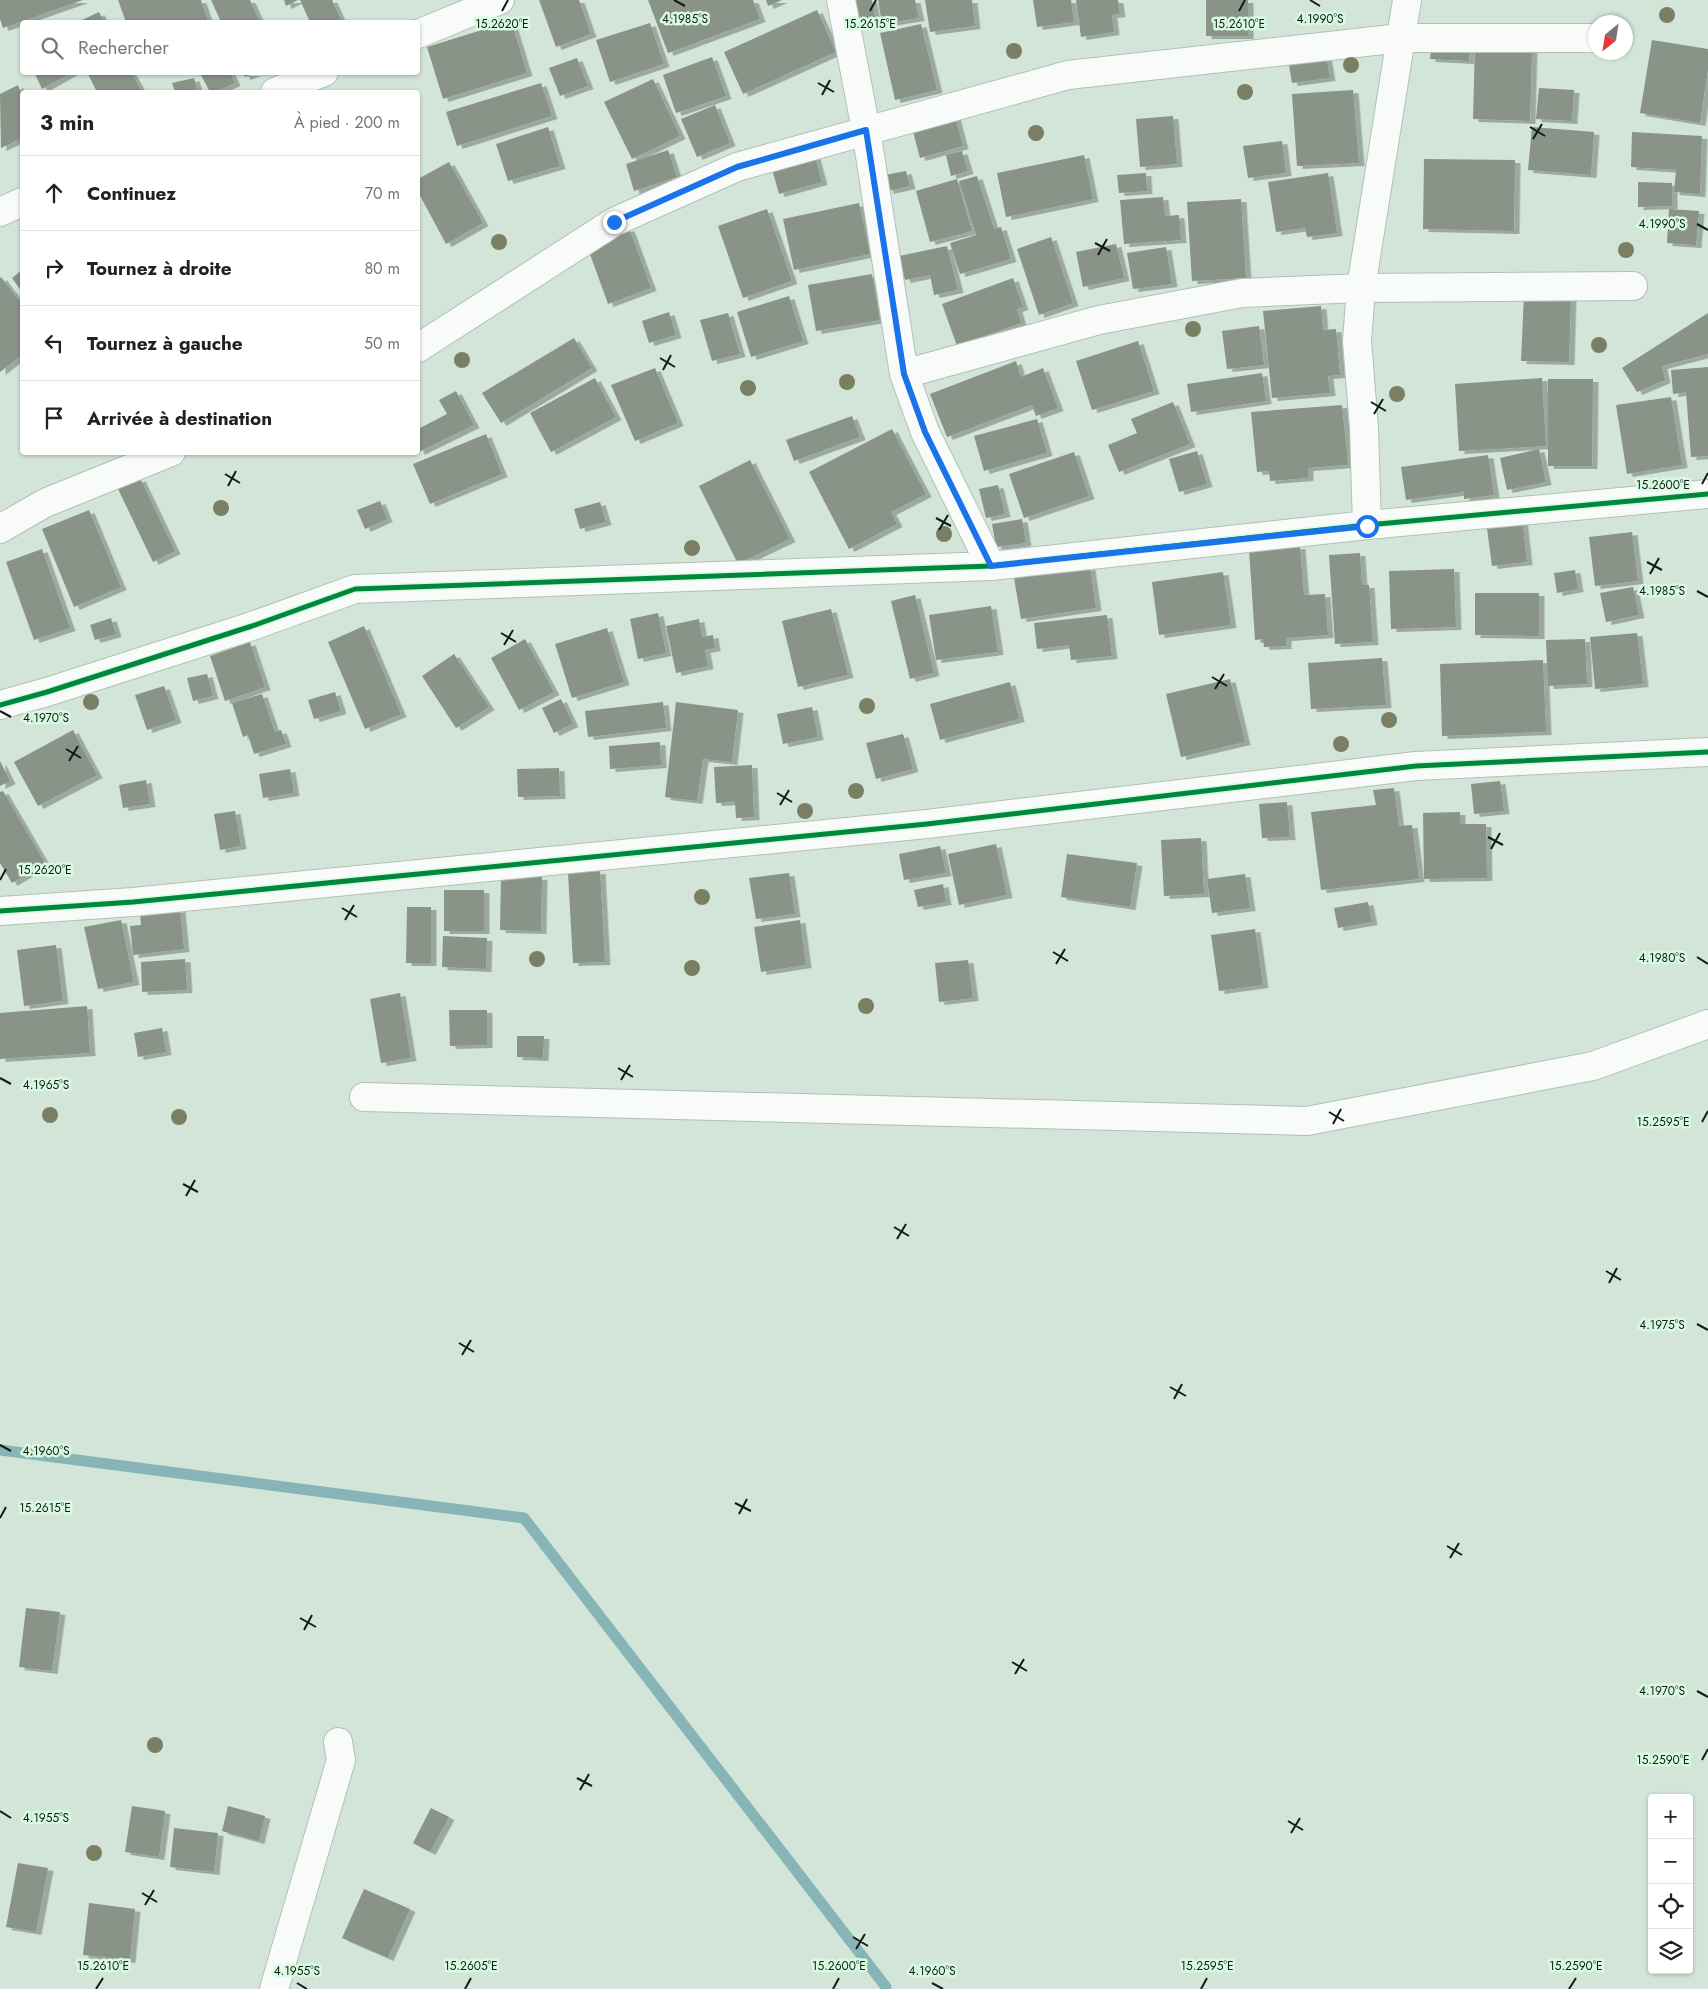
<!DOCTYPE html>
<html lang="fr">
<meta charset="utf-8">
<style>
body{margin:0;font-family:Jost,sans-serif;background:#f2f2f2;color:#222}
.controls{position:absolute;right:15px;bottom:15px;display:grid;overflow:hidden;border-radius:5px;box-shadow:0 1px 4px #0004}
.controls button{width:45px;height:45px;display:grid;place-items:center;padding:0;border:0;border-bottom:1px solid #e0e0e0;background:#fff;color:#222;font:25px sans-serif}
.compass{position:absolute;left:1588px;top:15px;width:45px;height:45px;border-radius:50%;background:#fff;box-shadow:0 1px 4px #0004;rotate:210deg}
.stop{position:absolute;width:15px;height:15px;margin:-11px;border:4px solid #1a73e8;border-radius:50%;background:#fff}
.stop.end{background:#1a73e8;border-color:#fff;box-shadow:0 1px 5px #0008}
.list{margin:0;padding:0;list-style:none}
h2{display:flex;justify-content:space-between;align-items:center;height:65px;margin:0;padding:0 20px;font-size:21px}
h2 small{font-size:16px;font-weight:400;color:#767676}
.list li{display:grid;grid-template-columns:32px 1fr auto;gap:15px;align-items:center;box-sizing:border-box;height:75px;padding:0 20px;border-top:1px solid #e0e0e0}
.list b{display:block;font-size:19px;white-space:nowrap}
.list em{font-size:16px;font-style:normal;color:#767676}
.icon{flex:none;width:28px;height:28px;fill:none;stroke:currentColor;stroke-width:2;stroke-linecap:round;stroke-linejoin:round}
.map{position:relative;flex:none;width:1708px;height:1989px;overflow:hidden}
.search{position:absolute;background:#fff;box-shadow:0 1px 4px #0004;left:20px;top:20px;width:400px;height:55px;display:flex;align-items:center;gap:12px;box-sizing:border-box;padding:0 18px;border-radius:5px;color:#767676;font-size:19px}
.panel{position:absolute;background:#fff;box-shadow:0 1px 4px #0004;left:20px;top:90px;width:400px;height:365px;border-radius:5px}
.map>svg:first-child{display:block}
.lines{fill:none;stroke-linecap:round;stroke-linejoin:round}
.stream{stroke:#87b4b6;stroke-width:11}
.building{fill:#899388;filter:url(#shadow)}
.minor-casing{stroke:#b2c0b6;stroke-width:30}
.minor{stroke:#f8fbf9;stroke-width:28}
.cycleway-casing{stroke:#d8fae1;stroke-width:8}
.cycleway{stroke:#00873e;stroke-width:5}
.tree{fill:#7a7f64}
.route{stroke:#1a73e8;stroke-width:6}
.ticks{fill:none;stroke:#0f1c13;stroke-width:2}
.ticks-label{font-size:12px;text-anchor:middle;fill:#0f1c13;stroke:#d8fae1;stroke-width:5;stroke-linejoin:round;paint-order:stroke}
</style>
<div class="map">
<svg width="1708" height="1989" viewBox="0 0 1708 1989">
<defs>
<filter id="shadow"><feDropShadow dx="5.5" dy="3" stdDeviation="0" flood-color="#0004"/></filter>
</defs>
<rect width="100%" height="100%" fill="#d3e5d8"/>
<g class="lines">
<path class="stream" d="M0 1450 524 1518 886 1987"/>
</g>
<path class="building" d="M0 0H83L3 28 0 19Z
M118 0H201L208 21 203 22H126Z
M211 0H250L260 22H221Z
M284 0H298L286 6Z
M300 0H332L341 20 336 22H310Z
M539 0H579L591 34 556 47Z
M648 0H753L760 19 668 53Z
M766 0H782L768 6Z
M847 0H872L875 18 851 22Z
M878 0H915L919 18 882 24Z
M925 0H972L975 26 930 32Z
M1033 0H1071L1074 22 1037 27Z
M1076 0H1118L1120 14 1112 15 1114 32 1081 37Z
M1206 0H1248V36H1206Z
M817 10 836 52 743 94 724 52Z
M99 12 104 22H78Z
M511 21 527 73 443 99 427 47Z
M650 23 664 64 610 82 596 40Z
M921 24 937 90 895 100 880 33Z
M1652 40 1708 49V69L1700 123 1640 113Z
M1432 41 1470 44 1469 61 1430 59Z
M1475 45 1532 47 1530 121 1473 119Z
M1326 55 1330 78 1292 83 1288 60Z
M712 57 726 96 676 113 663 75Z
M577 58 588 86 560 96 549 68Z
M34 72H73L42 89Z
M87 72H131L142 92H97Z
M206 72H230L235 83 215 92H210L201 75Z
M243 73H256L245 77Z
M194 78 198 92H175L172 83Z
M653 79 680 136 632 159 604 102Z
M541 83 552 116 457 146 446 112Z
M18 85 22 95V138L1 148 0 94Z
M1539 88 1574 90 1572 121 1536 119Z
M1353 90 1359 163 1297 166 1292 94Z
M715 105 730 143 697 157 681 119Z
M955 116 963 146 920 158 912 128Z
M1173 116 1177 164 1140 167 1136 119Z
M548 127 560 166 508 181 496 144Z
M1532 127 1594 132 1591 175 1528 170Z
M1632 132 1702 136 1700 194 1674 192 1676 170 1631 167Z
M1282 141 1286 173 1248 178 1243 146Z
M813 149 822 182 779 194 770 162Z
M668 150 677 177 634 191 626 164Z
M962 151 968 171 951 176 946 155Z
M1084 155 1093 199 1006 217 997 173Z
M1424 159 1515 160 1514 231 1423 229Z
M449 162 483 223 446 244 418 192V179Z
M906 171 910 186 888 191 885 175Z
M1146 173 1147 191 1119 193 1117 175Z
M1328 173 1337 233 1307 237 1305 228 1276 232 1268 182Z
M977 176 994 229 1001 227 1011 259 960 274 950 243 976 235 959 181Z
M957 179 972 231 930 242 916 191Z
M1638 182 1672 183V206L1638 207Z
M1163 197 1165 216 1179 215 1181 240 1124 244 1120 200Z
M1241 199 1246 278 1192 281 1187 202Z
M859 203 870 254 794 270 783 219Z
M767 209 792 281 743 298 718 226Z
M1669 209 1699 211 1696 245 1667 243Z
M629 228 651 288 608 304 586 243Z
M1051 237 1073 303 1039 315 1017 249Z
M1116 244 1124 278 1083 287 1076 252Z
M947 246 958 290 934 295 930 275 905 280 899 256Z
M1166 247 1172 284 1133 289 1127 253Z
M22 270V292L12 278Z
M872 274 880 320 816 331 808 285Z
M1 277 22 304V355L0 372V278Z
M1013 278 1023 307 1017 309 1021 323 957 346 942 304Z
M1524 294 1571 296 1569 362 1521 361Z
M789 296 803 341 751 357 737 312Z
M1321 306 1323 330 1336 329 1340 375 1328 376 1330 393 1272 398 1263 311Z
M669 312 676 335 649 343 642 321Z
M728 313 740 354 712 361 700 320Z
M1708 313V354L1662 366 1665 380 1637 392 1622 368Z
M1259 326 1264 365 1227 369 1222 331Z
M574 338 592 368 501 423 482 393Z
M1138 341 1154 391 1092 410 1076 361Z
M1016 361 1021 377 1043 368 1058 408 1036 416 1032 405 947 437 930 394Z
M1708 367V456L1691 457 1686 392 1673 394 1671 370Z
M655 368 678 423 635 441 611 385Z
M1262 373 1266 401 1191 412 1187 384Z
M595 378 616 417 551 452 530 413Z
M1542 378 1546 446 1459 451 1455 384Z
M1548 379H1593L1592 466H1548Z
M456 391 474 425 419 452 418 448V429L447 414 439 400Z
M1671 397 1682 465 1627 474 1616 405Z
M1173 402 1190 444 1119 472 1108 445 1137 433 1131 419Z
M1342 405 1348 465 1308 468V478L1270 481 1269 471 1257 472 1251 412Z
M852 416 860 437 794 461 786 440Z
M1037 419 1047 453 984 471 974 436Z
M892 429 926 494 891 512 897 524 849 549 809 472Z
M486 434 502 474 430 504 413 464Z
M1539 449 1546 482 1507 490 1500 458Z
M1197 451 1207 484 1179 492 1169 459Z
M1074 452 1089 496 1024 518 1009 474Z
M1488 455 1494 495 1464 499V492L1406 500 1401 467Z
M750 460 790 539 738 564 699 486Z
M140 478 175 551 153 562 118 489Z
M998 485 1005 514 986 518 979 489Z
M380 501 387 519 365 529 357 510Z
M600 502 606 522 580 529 574 509Z
M89 510 121 587 74 607 42 529Z
M1522 517 1527 562 1492 566 1486 521Z
M1022 519 1026 543 996 547 992 524Z
M1632 532 1638 581 1595 586 1589 537Z
M1300 546 1304 595 1325 594 1328 635 1286 638V646L1264 647 1263 639 1255 640 1249 549Z
M42 549 70 628 34 640 6 562Z
M1360 553 1362 585H1369L1373 642 1335 644 1329 555Z
M1090 567 1096 608 1021 619 1014 578Z
M1454 569 1456 627 1391 629 1389 571Z
M1575 570 1578 589 1557 593 1554 573Z
M1223 572 1231 625 1159 635 1152 582Z
M1633 587 1639 615 1606 622 1600 593Z
M1475 593H1539V636L1475 635Z
M915 595 934 673 910 679 891 601Z
M991 606 998 652 936 660 929 615Z
M831 609 848 675 798 687 782 621Z
M658 613 666 653 638 659 630 619Z
M1107 615 1112 656 1071 660 1069 645 1037 649 1034 623Z
M111 618 116 634 95 640 90 625Z
M699 619 702 637 713 635 715 648 705 650 708 666 676 673 666 626Z
M364 626 401 714 365 729 328 642Z
M607 628 624 682 572 698 555 644Z
M1637 633 1643 684 1595 689 1590 637Z
M525 639 554 692 519 710 491 658Z
M1585 639 1587 684 1548 686 1546 640Z
M250 642 265 687 225 701 210 656Z
M454 654 489 707 456 728 422 676Z
M1382 658 1386 705 1311 709 1308 663Z
M1543 660 1546 732 1442 736 1440 664Z
M207 674 213 696 193 701 187 678Z
M1230 679 1245 742 1181 757 1166 694Z
M1010 682 1019 719 940 740 930 704Z
M164 686 176 720 147 730 135 695Z
M335 692 341 711 314 719 308 700Z
M262 694 275 732 281 730 286 744 254 754 248 735 243 737 232 703Z
M561 699 573 724 554 733 542 708Z
M663 702 666 728 588 737 585 711Z
M676 702 738 710 732 762 703 759 697 801 665 797Z
M812 707 818 737 783 744 777 714Z
M73 730 97 775 38 806 14 762Z
M903 734 913 769 876 779 866 743Z
M660 742 661 765 610 769 609 746Z
M0 761 10 781 0 786Z
M752 765 754 817 736 818 735 802 716 803 714 767Z
M559 768 560 796 518 797 517 769Z
M290 769 294 793 263 798 259 774Z
M146 780 150 804 123 808 119 785Z
M1500 781 1504 811 1474 814 1471 784Z
M1394 788 1399 826 1412 825 1419 879 1321 890 1311 812 1376 805 1373 790Z
M3 791 45 863 12 883 0 863V792Z
M1287 802 1290 837 1262 838 1259 804Z
M235 811 241 846 220 850 214 814Z
M1460 812V824H1486L1487 878 1424 879 1423 813Z
M1201 838 1204 894 1164 896 1161 840Z
M996 844 1007 895 959 905 948 854Z
M940 846 946 873 904 880 899 854Z
M1067 854 1137 863 1130 907 1061 897Z
M600 871 605 962 573 963 568 873Z
M789 873 795 914 756 919 749 878Z
M1245 874 1250 908 1212 913 1207 879Z
M501 876 542 877 541 931 500 930Z
M943 884 946 902 918 907 914 890Z
M444 890H484V931H444Z
M1368 902 1372 922 1338 928 1334 908Z
M407 907H431V963H406Z
M180 909 184 949 133 955 130 926 141 925 140 913Z
M121 920 134 982 98 989 84 927Z
M800 920 806 965 761 972 754 927Z
M1255 929 1263 985 1219 991 1211 935Z
M443 936 487 938 486 969 442 967Z
M56 945 63 1001 24 1006 17 950Z
M185 959 187 990 142 992 141 962Z
M968 960 973 998 939 1002 935 963Z
M400 993 411 1058 381 1063 370 999Z
M87 1006 90 1053 0 1059V1013Z
M449 1010H487V1045L450 1046Z
M162 1028 166 1052 138 1057 134 1033Z
M517 1036H544L543 1058 517 1057Z
M26 1608 60 1612 52 1671 19 1667Z
M132 1806 165 1811 159 1857 125 1852Z
M228 1806 265 1816 259 1841 222 1831Z
M431 1808 449 1817 430 1852 413 1843Z
M174 1828 218 1833 214 1872 170 1867Z
M18 1863 48 1868 36 1932 6 1927Z
M364 1889 410 1909 388 1958 342 1938Z
M89 1903 135 1909 130 1960 83 1955Z"/>
<g class="lines">
<defs>
<path id="minor" d="M841 0 866 130 904 374 925 432 991 566
M418 34 500 0
M275 92 324 72
M0 212 22 202
M418 348 614 222 737 167 1068 75 1401 38H1596
M904 374 1099 320 1242 293 1361 288 1633 286
M1367 525 1364 428 1357 341 1361 288 1407 0
M0 529 45 503 171 452
M0 705 47 692 252 626 355 589 991 566 1367 525 1708 494
M0 911 133 902 927 824 1416 766 1708 752
M364 1097 1307 1121 1593 1066 1708 1024
M274 1989 341 1760 338 1742"/>
</defs>
<use href="#minor" class="minor-casing"/>
<use href="#minor" class="minor"/>
<defs>
<path id="cycleway" d="M0 705 47 692 252 626 355 589 991 566 1367 525 1708 494
M0 911 133 902 927 824 1416 766 1708 752"/>
</defs>
<use href="#cycleway" class="cycleway-casing"/>
<use href="#cycleway" class="cycleway"/>
</g>
<g class="tree">
<circle cx="1667" cy="15" r="8"/>
<circle cx="1014" cy="51" r="8"/>
<circle cx="1351" cy="65" r="8"/>
<circle cx="1245" cy="92" r="8"/>
<circle cx="1036" cy="133" r="8"/>
<circle cx="499" cy="242" r="8"/>
<circle cx="1626" cy="250" r="8"/>
<circle cx="1193" cy="329" r="8"/>
<circle cx="1599" cy="345" r="8"/>
<circle cx="462" cy="360" r="8"/>
<circle cx="847" cy="382" r="8"/>
<circle cx="748" cy="388" r="8"/>
<circle cx="1397" cy="394" r="8"/>
<circle cx="221" cy="508" r="8"/>
<circle cx="944" cy="534" r="8"/>
<circle cx="692" cy="548" r="8"/>
<circle cx="91" cy="702" r="8"/>
<circle cx="867" cy="706" r="8"/>
<circle cx="1389" cy="720" r="8"/>
<circle cx="1341" cy="744" r="8"/>
<circle cx="856" cy="791" r="8"/>
<circle cx="805" cy="811" r="8"/>
<circle cx="702" cy="897" r="8"/>
<circle cx="537" cy="959" r="8"/>
<circle cx="692" cy="968" r="8"/>
<circle cx="866" cy="1006" r="8"/>
<circle cx="50" cy="1115" r="8"/>
<circle cx="179" cy="1117" r="8"/>
<circle cx="155" cy="1745" r="8"/>
<circle cx="94" cy="1853" r="8"/>
</g>
<g class="lines">
<path class="route" d="M614 222 737 167 866 130 904 374 925 432 991 566 1367 526"/>
</g>
<path class="ticks" d="M674 0 685 6M1310 0 1320 6M502 11 508 0M870 11 876 0M1239 11 1245 0M818 83 834 92M822 95 830 80M1530 127 1545 136M1533 139 1542 124M1697 224 1708 230M1095 243 1110 251M1098 255 1107 239M660 358 675 367M663 370 671 355M1371 402 1386 411M1374 414 1383 399M225 474 240 483M1702 484 1708 473M228 486 236 471M936 518 951 526M939 530 948 515M1647 562 1662 570M1650 574 1659 558M1697 591 1708 597M501 633 516 642M504 645 513 630M1212 677 1227 686M1215 689 1224 674M0 711 11 717M66 749 81 758M69 761 78 746M777 793 792 802M780 805 789 790M1488 837 1503 845M1491 849 1500 833M0 880 6 869M342 908 357 917M345 920 354 905M1053 952 1068 961M1697 957 1708 964M1056 964 1065 949M618 1068 633 1077M0 1078 11 1084M621 1080 630 1065M1329 1112 1344 1121M1702 1122 1708 1111M1333 1124 1341 1109M183 1184 198 1192M186 1196 195 1180M894 1227 909 1236M897 1239 906 1224M1606 1271 1621 1280M1609 1283 1617 1268M1697 1324 1708 1330M459 1343 474 1352M462 1355 471 1340M1170 1387 1186 1396M1174 1399 1182 1384M0 1445 11 1451M735 1503 751 1511M739 1514 747 1499M0 1518 6 1507M1447 1546 1462 1555M1450 1558 1459 1543M300 1618 316 1627M304 1630 312 1615M1012 1662 1027 1671M1015 1674 1024 1659M1697 1691 1708 1697M1702 1760 1708 1749M577 1778 592 1786M580 1790 589 1774M0 1811 11 1818M1288 1821 1303 1830M1291 1833 1300 1818M142 1893 157 1902M145 1905 154 1890M853 1937 868 1946M856 1949 865 1934M297 1983 307 1989M932 1983 943 1989M96 1989 103 1978M465 1989 471 1978M833 1989 839 1978M1201 1989 1207 1978M1569 1989 1576 1978"/>
<g class="ticks-label">
<text x="685" y="23">4.1985°S</text>
<text x="1320" y="23">4.1990°S</text>
<text x="502" y="28">15.2620°E</text>
<text x="870" y="28">15.2615°E</text>
<text x="1239" y="28">15.2610°E</text>
<text x="1662" y="228">4.1990°S</text>
<text x="1663" y="489">15.2600°E</text>
<text x="1662" y="595">4.1985°S</text>
<text x="46" y="722">4.1970°S</text>
<text x="45" y="874">15.2620°E</text>
<text x="1662" y="962">4.1980°S</text>
<text x="46" y="1089">4.1965°S</text>
<text x="1663" y="1126">15.2595°E</text>
<text x="1662" y="1329">4.1975°S</text>
<text x="46" y="1455">4.1960°S</text>
<text x="45" y="1512">15.2615°E</text>
<text x="1662" y="1695">4.1970°S</text>
<text x="1663" y="1764">15.2590°E</text>
<text x="46" y="1822">4.1955°S</text>
<text x="103" y="1970">15.2610°E</text>
<text x="471" y="1970">15.2605°E</text>
<text x="839" y="1970">15.2600°E</text>
<text x="1207" y="1970">15.2595°E</text>
<text x="1576" y="1970">15.2590°E</text>
<text x="297" y="1975">4.1955°S</text>
<text x="932" y="1975">4.1960°S</text>
</g>
</svg>
<div class="controls">
<button>+</button>
<button>−</button>
<button><svg class="icon" aria-label="locate" viewBox="0 0 24 24"><circle cx="12" cy="12" r="6"/><path d="M12 2v4M12 18v4M2 12h4M18 12h4"/></svg></button>
<button><svg class="icon" aria-label="layers" viewBox="0 0 24 24"><path d="M12 4l9 5-9 5-9-5zM3 14l9 5 9-5"/></svg></button>
</div>
<svg class="compass" viewBox="-18 -18 36 36"><path d="M0-13l5 13h-10z" fill="#e53935"/><path d="M0 13l5-13h-10z" fill="#767676"/></svg>
<div class="stop" style="left:1367px;top:526px"></div>
<div class="stop end" style="left:614px;top:222px"></div>
<div class="search"><svg class="icon" aria-label="search" viewBox="0 0 24 24"><circle cx="10" cy="10" r="6"/><path d="M15 15l6 6"/></svg>Rechercher</div>
<section class="panel">
<h2>3 min<small>À pied · 200 m</small></h2>
<ul class="list">
<li><svg class="icon" aria-label="ahead" viewBox="0 0 24 24"><path d="M12 20V5M6 11l6-6 6 6"/></svg><div><b>Continuez</b></div><em>70 m</em></li>
<li><svg class="icon" aria-label="right" viewBox="0 0 24 24"><path d="M7 20v-9h11M14 6l5 5-5 5"/></svg><div><b>Tournez à droite</b></div><em>80 m</em></li>
<li><svg class="icon" aria-label="left" viewBox="0 0 24 24"><path d="M17 20v-9H6M10 6l-5 5 5 5"/></svg><div><b>Tournez à gauche</b></div><em>50 m</em></li>
<li><svg class="icon" aria-label="arrive" viewBox="0 0 24 24"><path d="M6 21V4h12l-3 4 3 4H6"/></svg><div><b>Arrivée à destination</b></div></li>
</ul>
</section>
</div>
